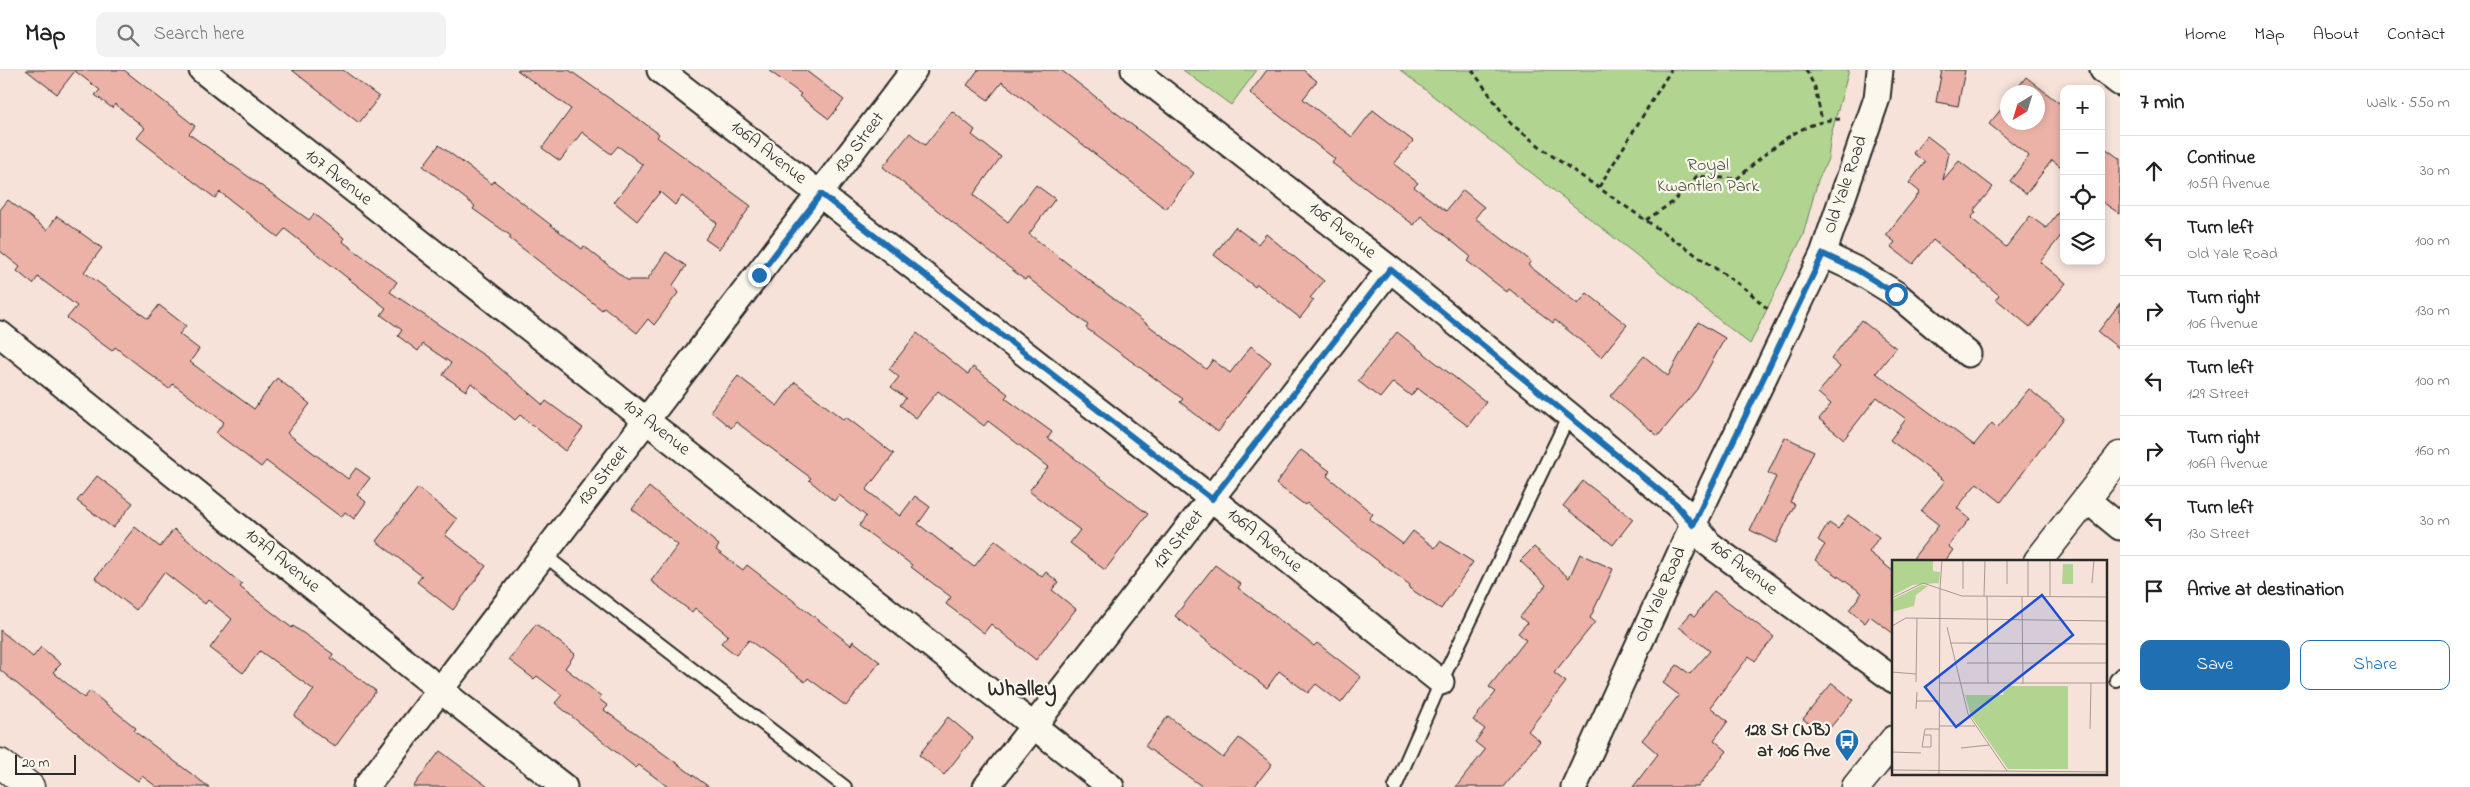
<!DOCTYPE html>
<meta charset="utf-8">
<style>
body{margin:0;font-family:"Indie Flower",sans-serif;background:#f2f2f2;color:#222}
.controls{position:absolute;right:15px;top:15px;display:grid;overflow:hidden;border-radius:10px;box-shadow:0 2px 8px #0003}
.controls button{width:45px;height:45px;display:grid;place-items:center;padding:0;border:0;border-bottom:1px solid #e0e0e0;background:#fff;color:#222;font:25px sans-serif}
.compass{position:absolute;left:2000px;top:15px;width:45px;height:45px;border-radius:50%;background:#fff;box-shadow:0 2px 8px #0003;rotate:218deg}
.scale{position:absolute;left:15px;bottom:12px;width:61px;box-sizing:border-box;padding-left:5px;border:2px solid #2b2b2b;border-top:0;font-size:14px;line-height:18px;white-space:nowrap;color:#2b2b2b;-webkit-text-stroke:4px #fbf7ec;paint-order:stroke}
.stop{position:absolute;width:15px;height:15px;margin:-11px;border:4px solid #1f6fb2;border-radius:50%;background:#fff}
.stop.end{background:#1f6fb2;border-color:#fff;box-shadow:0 1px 5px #0008}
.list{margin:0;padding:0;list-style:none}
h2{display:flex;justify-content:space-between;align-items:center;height:65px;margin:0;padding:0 20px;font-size:21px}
h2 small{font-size:16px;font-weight:400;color:#767676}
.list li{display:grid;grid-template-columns:32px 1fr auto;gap:15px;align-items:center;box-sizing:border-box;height:70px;padding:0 20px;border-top:1px solid #e0e0e0}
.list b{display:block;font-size:19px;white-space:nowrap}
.list p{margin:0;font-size:16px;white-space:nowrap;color:#767676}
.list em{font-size:16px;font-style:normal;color:#767676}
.actions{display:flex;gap:10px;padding:15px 20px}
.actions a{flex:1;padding:11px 0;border:1px solid #1f6fb2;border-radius:10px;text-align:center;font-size:18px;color:#1f6fb2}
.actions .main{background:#1f6fb2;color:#fff}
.icon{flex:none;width:28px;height:28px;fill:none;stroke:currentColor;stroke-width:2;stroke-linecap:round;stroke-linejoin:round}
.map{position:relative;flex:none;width:2120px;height:717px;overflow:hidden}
header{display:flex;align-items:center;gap:30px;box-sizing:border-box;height:70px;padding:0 25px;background:#fff;border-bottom:1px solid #e0e0e0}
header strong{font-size:24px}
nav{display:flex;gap:28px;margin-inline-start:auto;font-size:18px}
.search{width:350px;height:45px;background:#f2f2f2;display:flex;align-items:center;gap:12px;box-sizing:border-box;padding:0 18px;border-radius:10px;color:#767676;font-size:19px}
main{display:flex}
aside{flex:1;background:#fff}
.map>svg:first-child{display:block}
.green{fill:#b1d591;stroke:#6e805e}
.building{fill:#ecb2a8;stroke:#2b2b2b}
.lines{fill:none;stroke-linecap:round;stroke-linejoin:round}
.lane-casing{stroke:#2b2b2b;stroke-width:16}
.street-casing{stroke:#2b2b2b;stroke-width:29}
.secondary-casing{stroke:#2b2b2b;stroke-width:31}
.path{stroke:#2b2b2b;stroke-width:3;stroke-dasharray:5 4;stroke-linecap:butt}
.lane{stroke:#fbf7ec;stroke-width:12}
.street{stroke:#fbf7ec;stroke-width:25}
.secondary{stroke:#fbf7ec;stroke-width:28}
.route{stroke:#1f6fb2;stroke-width:6}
.labels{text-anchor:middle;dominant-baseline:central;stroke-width:4.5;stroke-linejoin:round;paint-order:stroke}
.street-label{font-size:18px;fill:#2b2b2b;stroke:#fbf7ec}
.park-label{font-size:18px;fill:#4c5644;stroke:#fbf7ec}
.poi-label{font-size:18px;font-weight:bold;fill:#2b2b2b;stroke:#fbf7ec;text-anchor:end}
.district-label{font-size:22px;font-weight:bold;fill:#2b2b2b;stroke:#fbf7ec}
.inset-road{fill:none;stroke:#a59993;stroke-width:1}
.view{fill:#1d4ed8;fill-opacity:0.15;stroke:#1d4ed8;stroke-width:2.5}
.inset-edge{fill:none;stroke:#2b2b2b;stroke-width:2.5}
</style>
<header>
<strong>Map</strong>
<div class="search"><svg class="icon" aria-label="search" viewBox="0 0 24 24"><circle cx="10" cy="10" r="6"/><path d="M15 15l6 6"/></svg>Search here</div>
<nav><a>Home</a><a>Map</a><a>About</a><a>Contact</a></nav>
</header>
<main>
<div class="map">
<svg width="2120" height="717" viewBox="0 0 2120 717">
<rect width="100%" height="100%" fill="#f6e2d8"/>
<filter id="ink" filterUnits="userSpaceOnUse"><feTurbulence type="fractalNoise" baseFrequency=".02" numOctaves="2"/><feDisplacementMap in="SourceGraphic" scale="10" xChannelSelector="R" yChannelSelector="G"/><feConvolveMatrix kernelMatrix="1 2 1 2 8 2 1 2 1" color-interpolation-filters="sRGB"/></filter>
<g filter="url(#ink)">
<path class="green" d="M1183 0H1257L1231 35Z
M1400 0H1849L1831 65 1828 89 1818 110 1803 165 1750 274Z"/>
<path class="building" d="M26 0H124L195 56 189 64 309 150 314 144 344 168 342 171 397 212 390 222 488 288 543 335 546 331 583 358 565 381 520 345 515 350 471 313 466 321 443 305 451 293 423 274 418 281 398 266 402 260 381 245 386 238 285 159 278 167 220 122 215 128 181 102 137 68 145 58 115 34 112 38 95 25 100 20 75 1 57 24Z
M292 0H343L379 27 359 53Z
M517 0H569L640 50 659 64 657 67 751 136 719 179 705 169 717 153 682 126 675 135 660 122 637 151 614 132 643 95 618 76 611 84 582 62 560 91 542 78 571 39Z
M768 0H805L844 30 829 49 799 26 801 24Z
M978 0H1061L1194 103 1166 139 1002 12 988 30 967 15Z
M1267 0H1303L1317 11 1303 29 1352 67 1373 40 1413 71 1394 94 1418 113 1414 117 1446 141 1463 120 1484 137 1475 148 1531 191 1528 195 1578 234 1587 223 1627 255 1601 287 1555 250 1553 253 1509 219 1507 222 1467 191 1471 187 1421 146 1414 155 1332 93 1335 89 1250 23Z
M1942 0H1965L1958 36 1936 32Z
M2026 7 2064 37V99L2052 90 2026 124 2010 111 2029 86 1989 54 2008 31V52H2038V22H2014Z
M952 41 975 60 972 65 1001 87 973 125 1008 152 1036 115 1055 129 1029 164 1110 226 1206 299 1213 290 1230 303 1251 276 1271 292 1218 362 1180 332 1183 329 1086 258 1088 255 1027 207 1025 210 883 97 910 63 925 75Z
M1927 66 1949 83 1943 110 1959 91 1993 117 1974 140 1976 142 1971 148 2006 177 2030 146 2046 158 2064 135V162L2040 192 2066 213 2030 257 1996 229 1999 225 1933 170 1913 194 1891 177 1895 172 1886 165 1920 122 1909 113 1925 92 1913 83Z
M439 75 492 114 494 111 582 179 584 176 627 210H647L666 182 686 196 673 215 678 223 654 255 648 249 637 263 604 237 602 240 509 168 511 166 473 139 475 136 423 96Z
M2101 75 2120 89V144L2101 131Z
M8 130 47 160 57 146 102 178 84 202 148 249 159 235 186 256 179 264 199 279 190 292 254 339 277 308 310 334 287 363 348 409 356 398 370 408 357 425 366 432 354 449 345 442 341 447 266 391 261 397 216 363 224 352 173 314 169 319 115 277 112 281 67 248 77 236 38 207 33 214 17 201 20 197 0 181V140Z
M1235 157 1258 174 1266 164 1324 211 1310 228 1314 230 1300 248 1257 214 1255 217 1214 185Z
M2120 233V279L2098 262Z
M1861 250 1896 278 1876 303 1974 375 1992 353 1997 358 2029 319 2064 348 2001 432 1977 413 1957 438 1970 449 1948 476 1953 480 1945 491H1911L1939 455 1921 441 1945 411 1890 370 1906 349 1877 327 1844 369 1819 349 1831 334 1818 323 1840 297 1831 289Z
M1698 252 1725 268 1697 319 1658 366 1610 326 1644 286 1668 306Z
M1397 262 1486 332 1468 356 1417 318 1411 326 1393 312 1380 328 1358 311Z
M917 263 968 304 973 297 1008 324 1005 328 1052 362 1048 368 1148 444 1105 500 1070 473 1080 460 1029 421 1048 397 988 351 984 356 938 321 916 348 900 335 906 328 891 317 899 307 889 299Z
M738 306 777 336 795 312 844 350 846 347 894 384 866 420 900 446 915 426 930 437 918 454 974 497 995 470 1042 507 1046 502 1058 512 1052 520 1076 539 1036 590 991 554 984 563 946 534 951 527 911 497 912 495 859 456 866 446 839 425 834 431 809 410 811 408 736 352 731 358 710 341Z
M1785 367 1814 381 1790 432 1795 434 1776 473 1750 460 1776 407 1768 403Z
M1301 380 1330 401 1327 406 1373 444 1369 449 1403 474 1413 461 1435 478 1440 471 1473 492 1441 539 1409 518 1410 515 1366 482 1307 433 1305 435 1276 414Z
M97 406 133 433 113 458 77 431Z
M1583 411 1633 449 1613 475 1563 436Z
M649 417 719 475 716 480 743 500 747 495 851 575 853 571 880 592 846 636 808 608 805 612 749 570 736 585 721 573 728 565 695 538 692 542 651 511 678 475 632 439Z
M418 418 457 449 445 465 486 496 453 540 417 512 422 506 376 471Z
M1848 445 1879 467 1869 482 1894 502V564L1870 546 1865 553 1849 540 1862 523 1815 490 1825 475 1818 470 1829 453 1838 459Z
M135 457 160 477 174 459 242 514 240 517 292 558 293 556 333 584 331 588 376 621 335 677 294 646 314 620 260 581 243 603 210 578 232 549 208 530 205 534 164 502 136 540 95 508Z
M1534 477 1569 508 1580 484 1613 499 1590 548 1595 552 1554 603 1566 612 1528 661 1540 671 1503 717H1456L1485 680 1475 672 1485 659 1473 650 1496 622 1489 617 1526 570 1518 563 1527 553 1520 547 1546 515 1520 491Z
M1215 495 1241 514 1238 518 1314 576 1317 573 1361 607 1341 633 1316 614 1308 623 1279 601 1267 618 1175 546Z
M1714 521 1774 567 1755 591 1749 586 1710 637 1728 651 1714 670 1727 681 1698 717H1633L1658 684 1642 670 1679 625 1663 613 1677 595 1690 604 1710 581 1679 557 1691 543 1695 546Z
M536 554 575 584 565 598 601 626 599 629 608 636 604 640 709 717H668L639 695 636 698 555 633 562 625 537 606 534 609 509 590Z
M0 560 33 587 41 577 61 594 53 602 84 628 90 621 136 658 134 661 209 717H157L142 706 138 711 124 701 0 600Z
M1832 613 1853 630 1824 665 1803 649Z
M1168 646 1223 688 1239 668 1272 694 1254 717H1203L1145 676Z
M948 647 973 668 944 705 919 685Z
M440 681 488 717H413Z"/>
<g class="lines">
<defs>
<path id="lane" d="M544 485 845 717
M2116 610 2120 605
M1395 717 1441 612 1569 345"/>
<path id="street" d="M202 0 1111 717
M660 0 1212 429 1441 612
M1134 0 1390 199 1569 345 1682 439 1709 474 1894 610
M2103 0 2120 13
M1823 184 1857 200 1896 224 1968 284
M0 264 459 635 564 717
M2087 430 2120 457
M366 717 914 0
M986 717 1390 199
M1574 717 1693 455 1823 184 1877 28 1880 0"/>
<path id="secondary" d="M2038 491 2120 386
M0 693 30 717
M1856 717 1894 670"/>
</defs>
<use href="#lane" class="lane-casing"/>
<use href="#street" class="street-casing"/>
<use href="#secondary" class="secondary-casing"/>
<path class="path" d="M1472 0 1510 53 1551 85 1747 220 1769 240
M1806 0 1815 17 1822 51
M1599 117 1671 0
M1646 150 1673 132 1697 106 1737 109C1766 83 1798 51 1840 49"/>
<use href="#lane" class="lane"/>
<use href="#street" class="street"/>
<use href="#secondary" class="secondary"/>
</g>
</g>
<g class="lines" filter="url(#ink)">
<path class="route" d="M759 205 821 124 1212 429 1390 199 1676 434 1693 455 1823 184 1857 200 1896 224"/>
</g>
<defs>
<symbol id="bus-pin" viewBox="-11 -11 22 30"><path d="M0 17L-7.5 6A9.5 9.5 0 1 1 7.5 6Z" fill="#1f6fb2" stroke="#fbf7ec"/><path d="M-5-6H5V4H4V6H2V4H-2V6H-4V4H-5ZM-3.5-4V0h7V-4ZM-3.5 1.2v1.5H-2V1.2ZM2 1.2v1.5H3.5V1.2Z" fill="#fff"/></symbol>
</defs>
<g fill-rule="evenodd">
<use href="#bus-pin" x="1833" y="657" width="28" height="38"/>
</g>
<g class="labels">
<g class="street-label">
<text transform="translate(860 73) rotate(-53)">130 Street</text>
<text transform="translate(768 83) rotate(38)">106A Avenue</text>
<text transform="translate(338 108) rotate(38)">107 Avenue</text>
<text transform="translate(1846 115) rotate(-71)">Old Yale Road</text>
<text transform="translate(1342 161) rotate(38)">106 Avenue</text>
<text transform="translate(656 358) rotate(38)">107 Avenue</text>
<text transform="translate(604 406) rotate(-52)">130 Street</text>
<text transform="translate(1179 470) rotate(-52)">129 Street</text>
<text transform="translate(1264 471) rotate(39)">106A Avenue</text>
<text transform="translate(282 491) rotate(39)">107A Avenue</text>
<text transform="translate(1743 498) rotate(37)">106 Avenue</text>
<text transform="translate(1661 525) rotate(-66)">Old Yale Road</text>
</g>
<g class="park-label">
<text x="1708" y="96">Royal<tspan x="1708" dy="21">Kwantlen Park</tspan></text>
</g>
<g class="poi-label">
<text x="1830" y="661">128 St (NB)<tspan x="1830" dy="21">at 106 Ave</tspan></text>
</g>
<g class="district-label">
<text x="1022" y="620">Whalley</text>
</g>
</g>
<g transform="translate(1892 490)">
<rect width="215" height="215" fill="#f6e2d8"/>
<path d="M0 0H41V11L48 12 47 23 21 25 0 36ZM171 4H181V24H170ZM30 25 36 26 24 35 22 46 0 52V40ZM112 126H176V209H116L79 156 73 135H111Z" fill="#b1d591"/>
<path class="inset-road" d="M200 23 202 0M115 24V0M48 28 50 0M71 29V0M92 36 93 0M95 36 96 124M130 36 131 124M136 36V0M158 37V0M0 38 31 23 70 36 215 37M0 66 14 58 215 61M55 67 76 154 115 211M58 83 215 84M75 103H215M0 112 24 114M24 122 25 58M47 123H215M25 141H47M24 149 25 132M47 166H83M198 169 199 123M33 175H39V187H30L33 169H47M69 188 97 185M0 192 29 193M0 210 215 212M47 215 48 28"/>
<path class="view" d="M150 35 181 75 64 167 33 127Z"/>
<rect width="215" height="215" class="inset-edge"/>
</g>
</svg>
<div class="controls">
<button>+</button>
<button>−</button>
<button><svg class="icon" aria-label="locate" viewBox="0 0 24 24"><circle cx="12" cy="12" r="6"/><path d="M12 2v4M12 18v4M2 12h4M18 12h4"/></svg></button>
<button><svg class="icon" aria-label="layers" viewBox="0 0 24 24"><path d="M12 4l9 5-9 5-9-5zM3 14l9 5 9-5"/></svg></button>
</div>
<svg class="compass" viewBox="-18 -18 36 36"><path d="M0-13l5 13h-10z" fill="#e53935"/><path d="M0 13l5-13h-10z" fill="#767676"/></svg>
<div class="scale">20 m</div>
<div class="stop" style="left:1896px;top:224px"></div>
<div class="stop end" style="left:759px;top:205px"></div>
</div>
<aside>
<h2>7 min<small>Walk · 550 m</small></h2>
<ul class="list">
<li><svg class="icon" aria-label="ahead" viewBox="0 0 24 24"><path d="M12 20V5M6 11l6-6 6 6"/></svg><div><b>Continue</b><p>105A Avenue</p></div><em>30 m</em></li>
<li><svg class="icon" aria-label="left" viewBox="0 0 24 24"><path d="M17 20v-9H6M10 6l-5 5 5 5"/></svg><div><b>Turn left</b><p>Old Yale Road</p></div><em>100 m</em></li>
<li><svg class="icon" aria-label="right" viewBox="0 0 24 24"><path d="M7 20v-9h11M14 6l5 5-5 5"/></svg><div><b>Turn right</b><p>106 Avenue</p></div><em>130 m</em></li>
<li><svg class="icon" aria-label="left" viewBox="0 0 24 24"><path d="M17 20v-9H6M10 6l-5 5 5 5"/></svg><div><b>Turn left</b><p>129 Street</p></div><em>100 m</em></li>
<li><svg class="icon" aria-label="right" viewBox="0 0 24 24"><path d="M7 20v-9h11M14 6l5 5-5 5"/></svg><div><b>Turn right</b><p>106A Avenue</p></div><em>160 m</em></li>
<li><svg class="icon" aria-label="left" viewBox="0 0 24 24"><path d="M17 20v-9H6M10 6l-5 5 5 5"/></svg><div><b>Turn left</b><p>130 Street</p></div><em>30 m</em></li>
<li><svg class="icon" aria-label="arrive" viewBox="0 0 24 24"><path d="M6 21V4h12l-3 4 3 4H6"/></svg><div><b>Arrive at destination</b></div></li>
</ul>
<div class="actions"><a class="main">Save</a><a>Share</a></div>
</aside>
</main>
